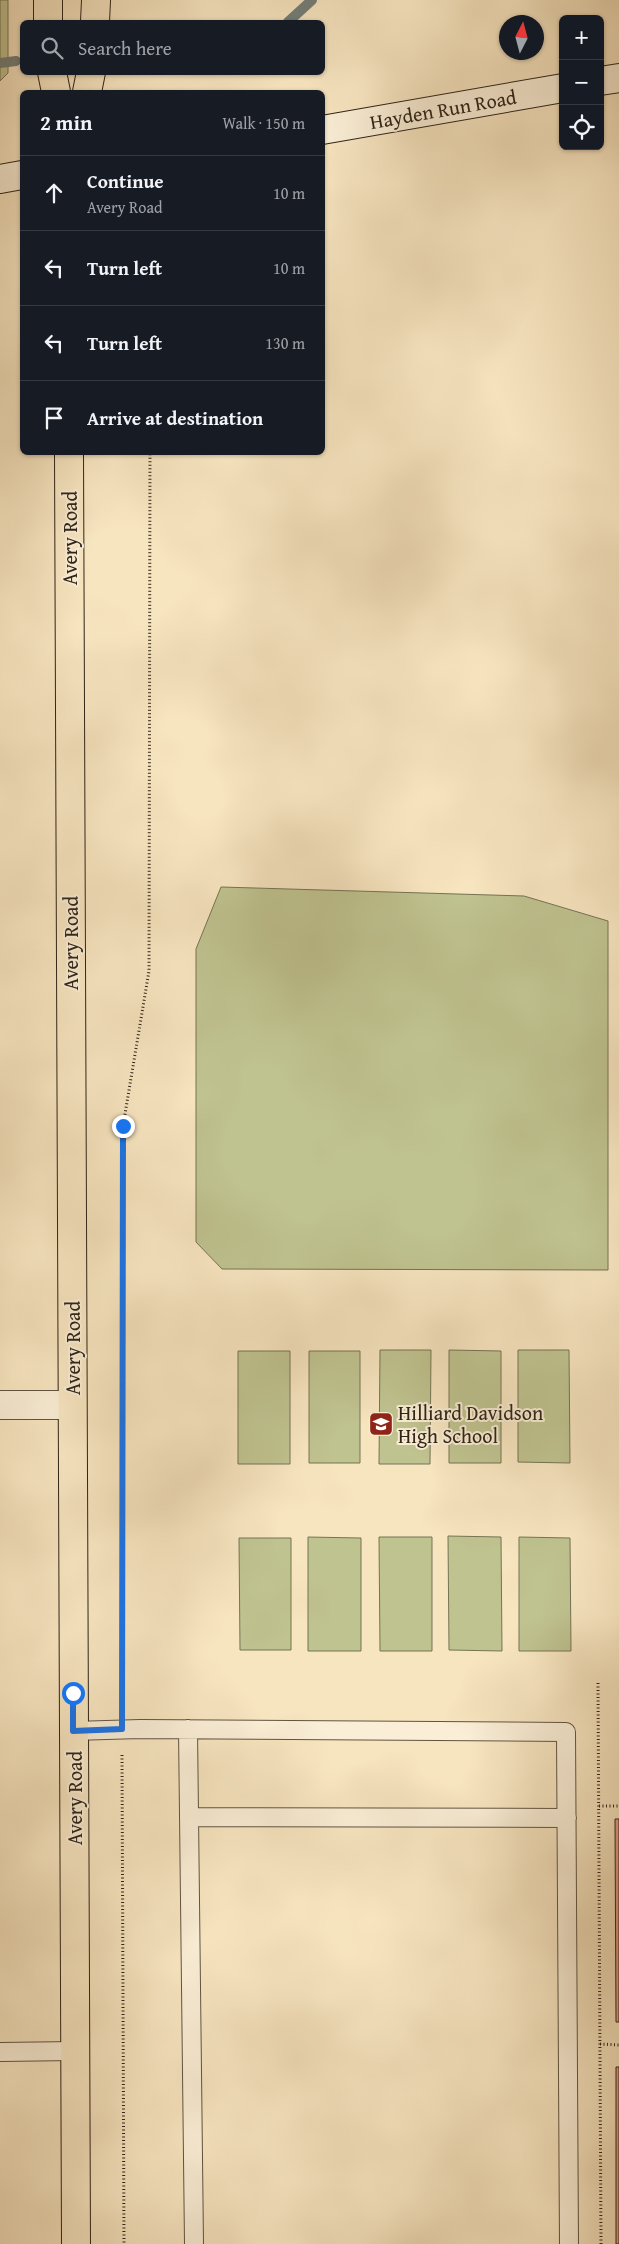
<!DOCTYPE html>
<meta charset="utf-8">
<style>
body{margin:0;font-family:"Gentium Book Plus",serif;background:#242831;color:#f1f3f6}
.controls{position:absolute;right:15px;top:15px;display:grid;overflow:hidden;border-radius:8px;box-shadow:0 1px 4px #0004}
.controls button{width:45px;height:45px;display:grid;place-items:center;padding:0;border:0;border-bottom:1px solid #363941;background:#171b24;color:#f1f3f6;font:25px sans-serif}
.compass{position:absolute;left:499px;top:15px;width:45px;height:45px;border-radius:50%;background:#171b24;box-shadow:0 1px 4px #0004;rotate:6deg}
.stop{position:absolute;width:15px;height:15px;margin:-11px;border:4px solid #1a73e8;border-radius:50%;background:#fff}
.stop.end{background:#1a73e8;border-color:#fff;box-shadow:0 1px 5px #0008}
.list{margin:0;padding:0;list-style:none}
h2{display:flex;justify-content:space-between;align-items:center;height:65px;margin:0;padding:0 20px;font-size:21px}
h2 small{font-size:16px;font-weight:400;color:#9ea1a6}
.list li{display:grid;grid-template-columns:32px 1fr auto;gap:15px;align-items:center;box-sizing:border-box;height:75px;padding:0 20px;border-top:1px solid #363941}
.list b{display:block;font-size:19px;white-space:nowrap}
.list p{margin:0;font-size:16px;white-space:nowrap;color:#9ea1a6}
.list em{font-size:16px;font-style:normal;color:#9ea1a6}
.icon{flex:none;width:28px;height:28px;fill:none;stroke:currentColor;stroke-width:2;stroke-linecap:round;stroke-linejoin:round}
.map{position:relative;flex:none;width:619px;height:2244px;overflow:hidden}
.search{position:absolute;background:#171b24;box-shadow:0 1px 4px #0004;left:20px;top:20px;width:305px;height:55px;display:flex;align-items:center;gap:12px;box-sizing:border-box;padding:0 18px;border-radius:8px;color:#9ea1a6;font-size:19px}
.panel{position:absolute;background:#171b24;box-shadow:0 1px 4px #0004;left:20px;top:90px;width:305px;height:365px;border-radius:8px}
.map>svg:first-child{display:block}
.green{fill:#bfc390;stroke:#767354}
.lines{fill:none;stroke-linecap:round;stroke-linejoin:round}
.stream{stroke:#727f79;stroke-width:10}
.building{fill:#e89b91;stroke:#2e2317}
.service-casing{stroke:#605441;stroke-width:20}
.minor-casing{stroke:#605441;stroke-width:30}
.secondary-casing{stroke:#2e2317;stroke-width:30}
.primary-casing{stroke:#2e2317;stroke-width:30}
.path{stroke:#2e2317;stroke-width:3;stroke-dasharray:1 2.5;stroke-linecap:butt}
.service{stroke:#faeed6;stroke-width:18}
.minor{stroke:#faeed6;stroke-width:28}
.secondary{stroke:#faeed6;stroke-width:28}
.primary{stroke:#f7e5c0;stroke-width:28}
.route{stroke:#1a73e8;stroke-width:6}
.labels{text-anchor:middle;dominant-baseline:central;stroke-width:4;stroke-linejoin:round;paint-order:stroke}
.street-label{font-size:20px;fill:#2e2317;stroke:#faeed6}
.poi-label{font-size:20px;fill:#2e2317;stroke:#faeed6;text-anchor:start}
</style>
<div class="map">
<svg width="619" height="2244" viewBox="0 0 619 2244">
<rect width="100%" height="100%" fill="#f7e5c0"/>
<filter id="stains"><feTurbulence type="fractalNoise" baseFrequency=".004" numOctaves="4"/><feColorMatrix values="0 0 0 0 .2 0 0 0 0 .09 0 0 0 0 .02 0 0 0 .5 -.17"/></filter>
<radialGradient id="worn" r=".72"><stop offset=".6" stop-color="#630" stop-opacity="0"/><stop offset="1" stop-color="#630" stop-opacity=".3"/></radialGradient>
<path class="green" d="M0 0H8V73L0 81Z
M221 887 524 896 608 921V1270L222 1269 196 1242V949Z
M380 1350H431L430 1464H379Z
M449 1350 501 1351V1463H449Z
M518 1350H569L570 1463 518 1462Z
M238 1351H290V1464H238Z
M309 1351H360V1463H309Z
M448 1536 501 1537 502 1651 449 1650Z
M308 1537 361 1538V1651H308Z
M379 1537H432V1651H380Z
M519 1537 570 1538 571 1651H519Z
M239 1538H291V1650H240Z"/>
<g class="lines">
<path class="stream" d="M288 22 312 0
M0 63 16 61"/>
</g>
<path class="building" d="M615 1819H619V2022H616Z
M616 2067H619V2244H616Z"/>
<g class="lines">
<defs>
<path id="service" d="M188 1729 194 2244
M73 1731 140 1729 566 1732 569 2244
M189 1817 567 1818
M0 2052 75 2051"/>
<path id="minor" d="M0 1405H72"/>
<path id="secondary" d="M600 81 619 78
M322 130 563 88
M0 179 22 175"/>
<path id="primary" d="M48 22V0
M95 22 96 0
M52 72 56 92
M87 92 91 72
M69 452 76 2244"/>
</defs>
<use href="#service" class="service-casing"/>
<use href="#minor" class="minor-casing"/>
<use href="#secondary" class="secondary-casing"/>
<use href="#primary" class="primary-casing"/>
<path class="path" d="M598 1683 601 2244
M122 1706 123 1126 149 971 150 452
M122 1755 124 2244
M599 1806H619
M600 2044 619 2045"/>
<use href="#service" class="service"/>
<use href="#minor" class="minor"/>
<use href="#secondary" class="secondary"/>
<use href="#primary" class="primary"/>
</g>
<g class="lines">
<path class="route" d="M73 1693V1731L122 1729 123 1126"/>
</g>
<defs>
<symbol id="school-square" viewBox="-11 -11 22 22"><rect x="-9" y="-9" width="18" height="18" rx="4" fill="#8f2418" stroke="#faeed6"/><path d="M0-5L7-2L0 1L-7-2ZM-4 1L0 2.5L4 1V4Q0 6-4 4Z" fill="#fff"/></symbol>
</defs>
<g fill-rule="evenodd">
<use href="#school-square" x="367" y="1410" width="28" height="28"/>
</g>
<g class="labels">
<g class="street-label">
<text transform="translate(443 109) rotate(-10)">Hayden Run Road</text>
<text transform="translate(69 538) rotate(-90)">Avery Road</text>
<text transform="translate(70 943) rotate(-90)">Avery Road</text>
<text transform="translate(72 1348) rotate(-90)">Avery Road</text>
<text transform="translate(74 1798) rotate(-90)">Avery Road</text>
</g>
<g class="poi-label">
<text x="398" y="1412">Hilliard Davidson<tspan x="398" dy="23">High School</tspan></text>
</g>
</g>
<rect width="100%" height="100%" filter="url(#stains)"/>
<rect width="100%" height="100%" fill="url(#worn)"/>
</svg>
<div class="controls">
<button>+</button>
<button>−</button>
<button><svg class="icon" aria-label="locate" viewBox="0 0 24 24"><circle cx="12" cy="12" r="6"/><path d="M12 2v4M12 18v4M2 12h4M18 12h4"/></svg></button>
</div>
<svg class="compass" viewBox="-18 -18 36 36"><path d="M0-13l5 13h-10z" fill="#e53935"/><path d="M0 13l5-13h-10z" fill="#9ea1a6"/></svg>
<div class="stop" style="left:73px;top:1693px"></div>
<div class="stop end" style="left:123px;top:1126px"></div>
<div class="search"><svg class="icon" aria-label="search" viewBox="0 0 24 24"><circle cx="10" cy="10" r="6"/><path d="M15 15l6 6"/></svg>Search here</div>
<section class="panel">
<h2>2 min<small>Walk · 150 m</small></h2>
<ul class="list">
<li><svg class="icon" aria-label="ahead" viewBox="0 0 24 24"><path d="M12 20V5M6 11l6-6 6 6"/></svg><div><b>Continue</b><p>Avery Road</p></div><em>10 m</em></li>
<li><svg class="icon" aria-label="left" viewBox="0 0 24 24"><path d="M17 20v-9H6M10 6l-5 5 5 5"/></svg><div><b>Turn left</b></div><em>10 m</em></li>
<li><svg class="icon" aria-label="left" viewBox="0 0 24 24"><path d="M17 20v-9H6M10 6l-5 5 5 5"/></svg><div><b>Turn left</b></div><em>130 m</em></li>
<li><svg class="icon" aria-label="arrive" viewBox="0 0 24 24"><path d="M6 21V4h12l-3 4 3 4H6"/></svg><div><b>Arrive at destination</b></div></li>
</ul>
</section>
</div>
